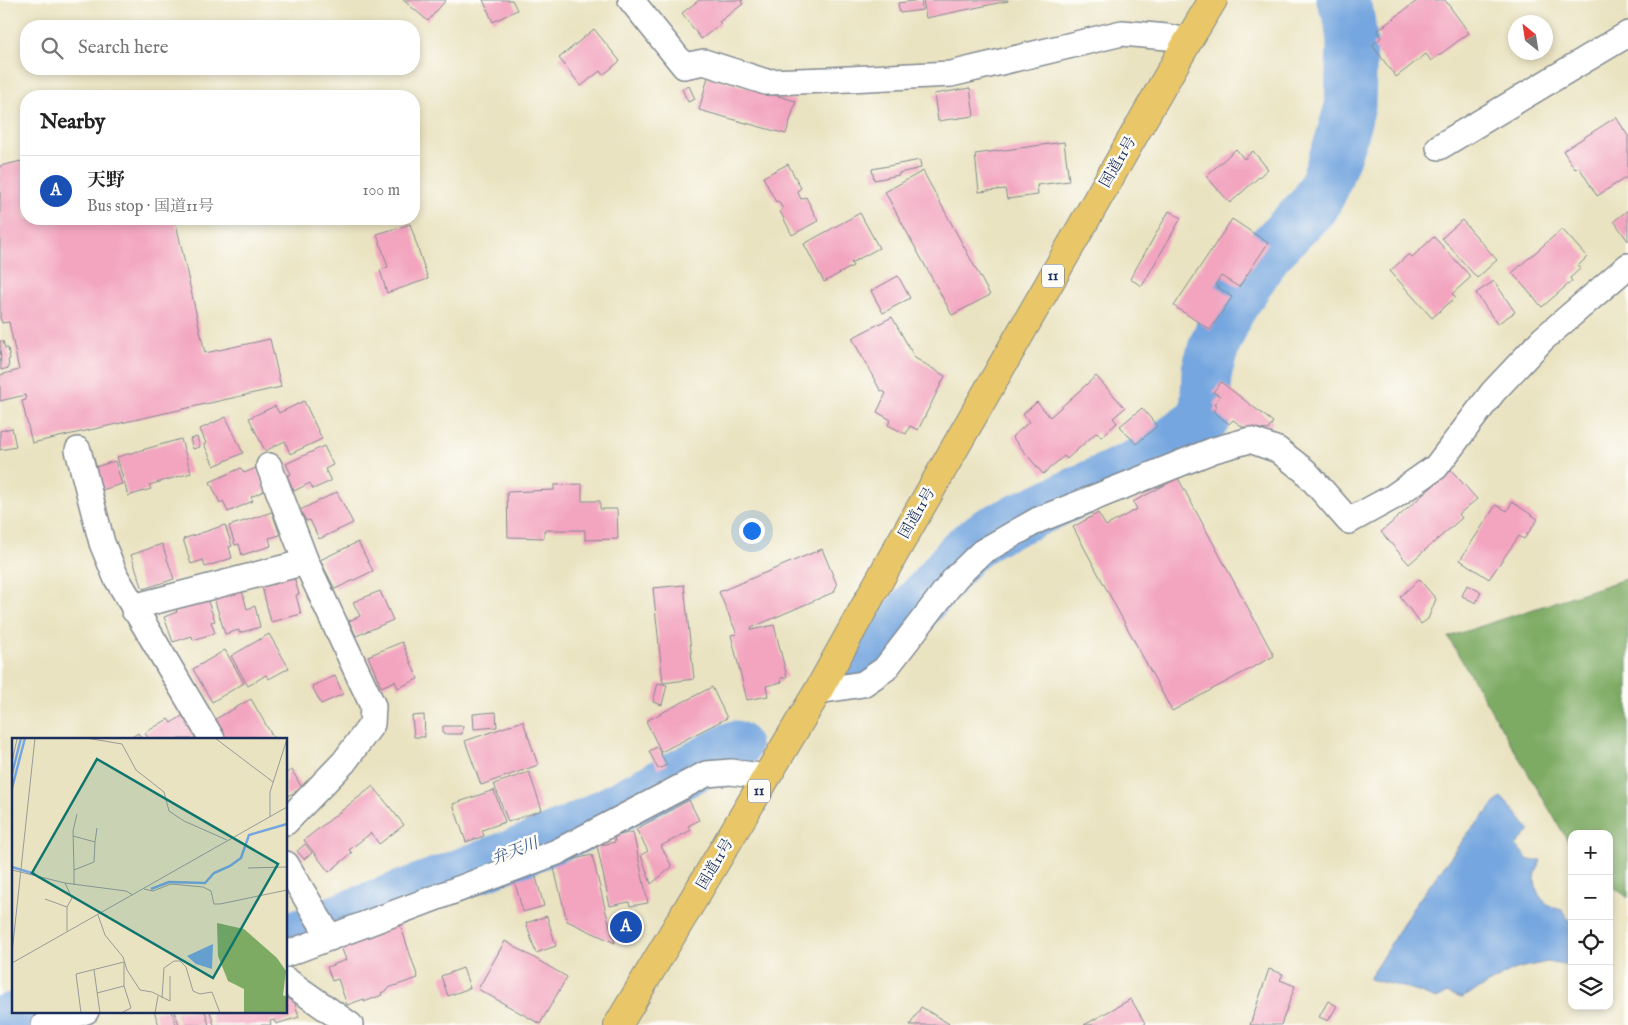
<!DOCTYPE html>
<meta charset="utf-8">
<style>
body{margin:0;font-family:"IM FELL English","Noto Serif JP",serif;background:#f2f2f2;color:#222}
.controls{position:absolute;right:15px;bottom:15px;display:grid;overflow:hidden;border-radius:10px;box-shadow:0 2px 8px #0003}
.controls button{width:45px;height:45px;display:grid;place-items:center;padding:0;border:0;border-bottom:1px solid #e0e0e0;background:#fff;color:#222;font:25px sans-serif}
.compass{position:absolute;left:1508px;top:15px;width:45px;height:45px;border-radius:50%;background:#fff;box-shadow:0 2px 8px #0003;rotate:330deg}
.you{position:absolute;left:751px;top:530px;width:18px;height:18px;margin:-12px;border:4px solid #fff;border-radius:50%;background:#1a73e8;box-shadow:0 0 0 8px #1a73e833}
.badge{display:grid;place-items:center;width:32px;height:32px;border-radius:50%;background:#b45309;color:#fff;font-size:16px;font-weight:700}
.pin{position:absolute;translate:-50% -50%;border:2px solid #fff;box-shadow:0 1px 5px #0006}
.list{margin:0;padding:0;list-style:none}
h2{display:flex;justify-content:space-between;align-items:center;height:65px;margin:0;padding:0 20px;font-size:21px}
h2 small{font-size:16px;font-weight:400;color:#767676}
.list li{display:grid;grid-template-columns:32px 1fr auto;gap:15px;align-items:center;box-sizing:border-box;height:70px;padding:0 20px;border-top:1px solid #e0e0e0}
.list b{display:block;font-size:19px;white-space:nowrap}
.list p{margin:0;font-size:16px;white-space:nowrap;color:#767676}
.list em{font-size:16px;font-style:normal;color:#767676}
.icon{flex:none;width:28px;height:28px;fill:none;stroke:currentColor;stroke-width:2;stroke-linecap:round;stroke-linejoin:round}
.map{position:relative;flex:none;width:1628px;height:1025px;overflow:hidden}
.search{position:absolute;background:#fff;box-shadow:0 2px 8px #0003;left:20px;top:20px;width:400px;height:55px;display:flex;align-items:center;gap:12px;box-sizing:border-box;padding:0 18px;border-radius:20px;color:#767676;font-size:19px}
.panel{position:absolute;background:#fff;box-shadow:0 2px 8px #0003;left:20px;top:90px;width:400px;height:135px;border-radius:20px}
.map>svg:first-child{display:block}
.forest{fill:#7eab63;stroke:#4c6d60}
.water{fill:#75a6df;stroke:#486a9e}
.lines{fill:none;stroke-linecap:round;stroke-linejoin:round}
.river{stroke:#75a6df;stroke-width:51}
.building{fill:#f3a5c0}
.street-casing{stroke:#828990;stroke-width:28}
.highway-casing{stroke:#828990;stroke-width:30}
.street{stroke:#fff;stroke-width:25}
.highway{stroke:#e9c769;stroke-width:28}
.labels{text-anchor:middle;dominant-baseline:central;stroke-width:5;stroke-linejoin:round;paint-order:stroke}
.shield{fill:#fdfcf7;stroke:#5f6c8c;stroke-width:1}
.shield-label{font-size:14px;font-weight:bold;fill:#1b2f5e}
.street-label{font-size:15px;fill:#1b2f5e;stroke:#fdfcf7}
.water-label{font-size:16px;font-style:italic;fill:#3a598b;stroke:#fdfcf7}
.inset-river{fill:none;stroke:#75a6df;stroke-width:2.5}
.inset-road{fill:none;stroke:#979b99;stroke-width:1}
.view{fill:#0f766e;fill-opacity:0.15;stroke:#0f766e;stroke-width:2.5}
.inset-edge{fill:none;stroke:#1b2f5e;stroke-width:2.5}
</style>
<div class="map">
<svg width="1628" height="1025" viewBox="0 0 1628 1025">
<rect width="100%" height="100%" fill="#fdfcf7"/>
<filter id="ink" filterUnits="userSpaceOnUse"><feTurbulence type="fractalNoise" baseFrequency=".02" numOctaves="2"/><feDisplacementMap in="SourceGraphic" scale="10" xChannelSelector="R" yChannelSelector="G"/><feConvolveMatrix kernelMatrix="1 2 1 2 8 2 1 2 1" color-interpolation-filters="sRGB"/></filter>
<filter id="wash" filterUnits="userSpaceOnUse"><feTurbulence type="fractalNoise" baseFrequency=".0096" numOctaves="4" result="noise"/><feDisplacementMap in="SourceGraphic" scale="20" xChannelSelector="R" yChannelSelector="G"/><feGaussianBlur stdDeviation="1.12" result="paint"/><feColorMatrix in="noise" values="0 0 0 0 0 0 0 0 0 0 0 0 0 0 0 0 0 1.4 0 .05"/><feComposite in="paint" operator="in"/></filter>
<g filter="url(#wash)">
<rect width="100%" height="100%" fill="#eae3c1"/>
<path class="forest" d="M1628 578V898L1609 883V834H1572V848L1448 637Z"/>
<path class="water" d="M1501 797 1517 814 1530 831 1516 845 1528 860H1541C1539 866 1535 874 1535 879 1535 896 1547 907 1562 910L1572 925V966L1547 962 1515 969 1462 998 1447 993 1436 999 1408 988 1369 979 1410 912 1468 833Z"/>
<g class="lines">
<path class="river" d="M865 663 933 588 964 551 988 533 1147 460 1205 418 1207 370 1214 346 1229 311 1266 254 1315 204 1324 186 1340 142 1350 106 1352 42 1349 16 1342 0
M286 939 520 852 578 828 735 746
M0 1022 37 1011"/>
</g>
<g id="blocks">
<path class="building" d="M403 0H446L428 21Z
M483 0H512L517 10 493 22Z
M699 0H743L741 2 743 4 719 22 721 24 701 39 682 13Z
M921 0 922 10 900 13 898 3Z
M923 0H1008V1L926 18Z
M1418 0H1445L1469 33 1431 61 1426 54 1396 77 1372 45 1381 38 1377 31Z
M594 29 620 61 603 75 600 71 581 86 559 58Z
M708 77 796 101 786 134 699 110Z
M689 86 695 99 688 102 682 89Z
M970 88 974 116 938 121 934 94Z
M1616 117 1628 136V176L1597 196 1579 167 1575 169 1563 151Z
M1064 142 1069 181 1037 185 1038 195 1007 199 1005 189 979 192 975 154Z
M1236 149 1244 159 1253 151 1268 169 1230 203 1206 176Z
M26 160V219H175L205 353 270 339 281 387 32 443 22 401 26 400 25 395 0 401V375L19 370 9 322 2 323 0 318V166Z
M920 160 921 168 899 173V175L874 180 872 169Z
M788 164 801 188 797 191 801 199 806 197 818 221 792 235 780 211 783 209 778 201 776 202 763 177Z
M923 171 990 295 952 315 885 192Z
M1628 210V241L1614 221Z
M1169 211 1181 218 1142 286 1130 279Z
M860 213 879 248 851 263 853 266 824 282 804 244Z
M1232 219 1268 243 1239 287 1221 276 1215 285 1232 297 1210 330 1174 306Z
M1462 220 1497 260 1477 278 1442 238Z
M410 224 428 279 387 293 380 270 388 267 377 234Z
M1562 229 1587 257 1578 266 1581 268 1570 278 1572 281 1542 307 1512 273Z
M1434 237 1471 277 1452 294 1456 297 1432 318 1390 271 1409 254 1412 257Z
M898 276 910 298 883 313 871 291Z
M1494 281 1515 312 1497 324 1476 293Z
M892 317 915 358 945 376 918 430 910 426 906 434 888 425 891 420 877 412 886 393 880 390 852 338Z
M0 341H3L5 348H8L10 359 8 360 9 368 1 370Z
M1096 376 1125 408 1113 418 1117 423 1101 437 1097 432 1067 459 1064 456 1043 474 1012 437 1029 422 1023 414 1037 402 1050 417Z
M1221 382 1273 422 1268 430 1243 427 1233 420 1229 424 1213 411 1217 406 1214 404 1220 396 1213 392Z
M304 401 322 439 290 454 285 441 265 451 249 418 275 406 279 413Z
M1142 408 1157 426 1136 444 1120 426Z
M226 417 243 453 214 466 204 444 206 443 200 429Z
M12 428 16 447 0 450V431Z
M197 437 200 447 193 449 190 439Z
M181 439 191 473 149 485 151 489 128 496 117 457Z
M324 446 333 465 325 469 331 481 313 489 310 483 294 491 287 476 291 474 286 464Z
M115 461 122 484 102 490 95 467Z
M241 468 244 473 256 468 266 490 251 497 253 501 228 512 223 501 220 503 210 482Z
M1451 470 1477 499 1459 514 1462 518 1409 564 1381 532Z
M1178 478 1274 656 1172 711 1073 527 1098 513 1106 526 1137 509 1133 502Z
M582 484V501H600V509H617L618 539 585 540V530H544V538L508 537 507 492 554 490V485Z
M337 492 353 523 319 539 310 520 306 521 300 510Z
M1512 502 1538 519 1524 539 1519 536 1489 579 1460 560 1496 505 1507 511Z
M272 512 280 535 269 538 271 546 242 555 239 544 235 545 229 526Z
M225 525 232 546 229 547 232 558 205 567 203 560 191 564 183 539Z
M358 542 373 571 335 589 320 560Z
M162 544 174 579 143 589 131 555Z
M822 549 837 585 834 592 751 628V630L774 625 787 677 781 678 782 682 766 686 768 696 747 700 731 635 737 634 719 592Z
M293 574 299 594 296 595 301 614 271 622 261 583Z
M1419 579 1436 599 1428 619 1421 624 1400 597Z
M684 585 694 679 663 683 653 588Z
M1467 585 1481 592 1476 603 1462 596Z
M242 590 247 609 255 606 260 627 239 633V630L225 634 214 598Z
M380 591 393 620 356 636 349 621 360 616 353 602Z
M207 599 215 621 211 622 215 633 193 640 192 636 173 642 164 617 177 612 176 609Z
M269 634 289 668 269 679 266 675 248 686 231 656Z
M402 642 418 679 398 688 395 681 381 687 368 656Z
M225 650 244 683 212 702 193 669Z
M335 676 343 694 321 704 312 686Z
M658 683 667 685 662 705 653 702Z
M712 687 727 718 661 752 646 721Z
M251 699 274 739H225L214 720Z
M496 712 497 727 474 729 473 714Z
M187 713 200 734 193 739H149L145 733 168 719 171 723Z
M424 715 425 737H414L412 716Z
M523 721 538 765 481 785 465 741Z
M443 726H463L462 734H443Z
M138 733 142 739H129Z
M657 747 667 765 658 769 649 751Z
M292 770 302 788 286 797V773Z
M529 772 542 810 508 822 494 784Z
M373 786 404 825 379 844 371 833 349 850 352 853 329 872 304 840Z
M494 790 505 822 482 830 484 836 466 842 453 804Z
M689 800 699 820 688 826 691 830 661 846 672 867 651 884 641 855 648 851 636 829Z
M633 832 648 903 630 906 629 902 610 906 597 846 615 842 614 836Z
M305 844 312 853 304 859 297 851Z
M592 855 606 912 615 943 567 921 553 864Z
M535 874 544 906 523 912 514 880Z
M547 916 556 946 536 953 526 923Z
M400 924 418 978 388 988V990L381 993 382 995 364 1002V999L347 1005 338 979 332 981 327 967 346 960 340 944Z
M505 941 567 977 540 1024 478 989Z
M463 968 470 988 448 996 441 976Z
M1269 969 1283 974 1280 980 1295 986 1281 1025H1250Z
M292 994 299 1017 276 1024 274 1020 270 1021 271 1025H214L210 1011H286V996Z
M1131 999 1146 1025H1084Z
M1328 1001 1337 1006 1328 1021 1319 1017Z
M921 1007 951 1025H910Z
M154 1011H172L176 1025H159Z
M178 1011H205L209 1025H179L175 1012Z"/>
</g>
</g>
<g filter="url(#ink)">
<use href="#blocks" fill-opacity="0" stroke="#828990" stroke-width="1"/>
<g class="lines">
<defs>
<path id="street" d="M631 0 684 66 704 62 766 82 828 80 951 74 1122 33 1167 37 1188 41
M1439 147 1628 34
M78 450 102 543 116 577 212 739
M134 610 144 604 306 562 269 466
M818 691 863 684 885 669 956 577 982 552 1038 520 1214 450 1250 440 1278 450 1305 471 1349 521 1393 497 1436 467 1493 392 1543 339 1628 266
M286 822 344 762 372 724 373 706 306 562
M286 864 330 938
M286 954 557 852 706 774 731 772 767 777
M286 980 350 1025
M44 1025 86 1011"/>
<path id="highway" d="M618 1025 818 691 894 554 1188 41 1213 0"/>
</defs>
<use href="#street" class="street-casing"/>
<use href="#highway" class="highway-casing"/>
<use href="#street" class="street"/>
<use href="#highway" class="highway"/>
</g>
</g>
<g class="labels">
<g class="shield">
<rect x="1042" y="264.5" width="22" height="23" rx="4"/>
<rect x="748" y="779.5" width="22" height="23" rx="4"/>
</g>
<g class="shield-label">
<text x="1053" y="276">11</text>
<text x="759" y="791">11</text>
</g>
<g class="street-label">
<text transform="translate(1118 162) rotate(-60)">国道11号</text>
<text transform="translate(917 513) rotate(-60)">国道11号</text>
<text transform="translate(715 864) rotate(-59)">国道11号</text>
</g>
<g class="water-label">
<text transform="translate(515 852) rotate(-21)">弁天川</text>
</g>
</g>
<g transform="translate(12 738)">
<rect width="275" height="275" fill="#eae3c1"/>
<path d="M205 185 232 191 265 220 274 233 271 257 275 259V275H232V251L216 243 206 218Z" fill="#7eab63"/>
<path d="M201 206 200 231 184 226 175 218Z" fill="#75a6df"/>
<path class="inset-river" d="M0 36 9 0M0 50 13 0M0 129 23 136M139 151 157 144 193 145 202 135 218 128 229 120 237 97 275 86"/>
<path class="inset-road" d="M74 0 110 6 124 32 152 54 157 73 172 83 215 102M203 0 261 44M0 24 5 1M258 79V54L275 1M61 98 83 104 85 90M236 130 275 129M0 132 53 145 114 153 121 157M62 132 61 93 65 76M53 145 60 160 55 169M62 147V132L82 124 83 104M132 151 141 153 159 146 191 149 199 153 202 166H208L275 152M33 161 55 169V193M86 177 93 197 111 219 115 232 128 252 140 254 158 263V238M0 215 23 0M0 225 275 69M82 232 88 275M150 260 152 230 162 223H168L174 229 181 253 188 256 200 254 208 275M69 275 64 236 112 224V248L85 255M109 275 119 270 112 248M143 275 146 258"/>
<path class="view" d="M85 21 266 126 201 240 20 135Z"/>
<rect width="275" height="275" class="inset-edge"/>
</g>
</svg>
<div class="controls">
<button>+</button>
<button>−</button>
<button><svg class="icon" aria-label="locate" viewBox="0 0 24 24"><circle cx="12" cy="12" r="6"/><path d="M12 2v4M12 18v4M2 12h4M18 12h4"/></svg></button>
<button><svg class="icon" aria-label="layers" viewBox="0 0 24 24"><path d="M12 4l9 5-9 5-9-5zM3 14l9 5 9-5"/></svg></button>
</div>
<svg class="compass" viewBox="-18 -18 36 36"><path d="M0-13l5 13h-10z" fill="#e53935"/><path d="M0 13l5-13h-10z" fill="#767676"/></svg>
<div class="you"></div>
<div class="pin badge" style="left:626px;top:927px;background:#1a4fb4">A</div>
<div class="search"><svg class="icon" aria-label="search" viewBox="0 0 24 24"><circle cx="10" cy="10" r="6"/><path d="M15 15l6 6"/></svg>Search here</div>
<section class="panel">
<h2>Nearby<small></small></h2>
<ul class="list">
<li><span class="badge" style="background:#1a4fb4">A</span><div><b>天野</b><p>Bus stop · 国道11号</p></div><em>100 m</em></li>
</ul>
</section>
</div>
